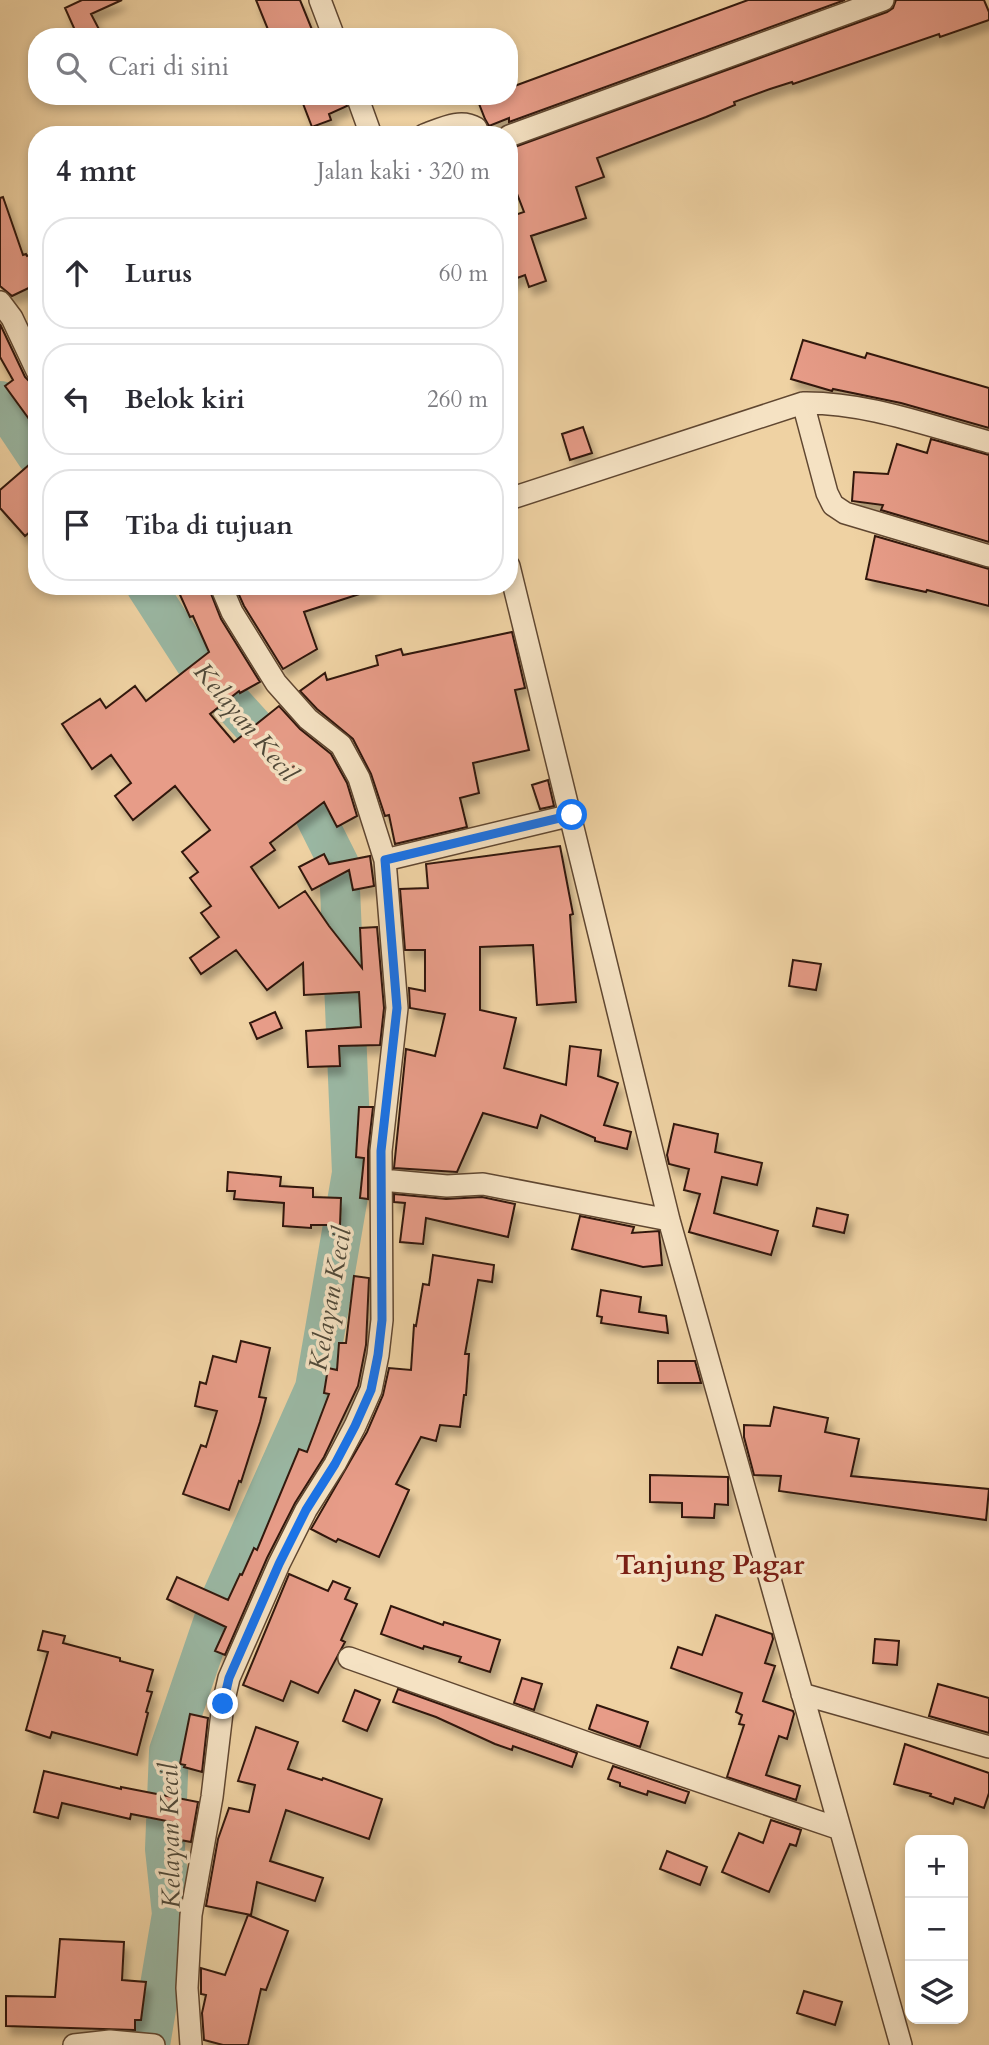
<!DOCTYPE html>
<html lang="id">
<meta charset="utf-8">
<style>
body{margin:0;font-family:Cardo,serif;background:#f2f2f3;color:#2b2b33}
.controls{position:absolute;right:21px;bottom:21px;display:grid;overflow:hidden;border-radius:14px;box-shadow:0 4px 10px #0003}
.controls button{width:63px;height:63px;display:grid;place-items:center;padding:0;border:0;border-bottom:2px solid #e1e1e2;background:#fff;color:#2b2b33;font:35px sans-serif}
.stop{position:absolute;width:21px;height:21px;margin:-16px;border:5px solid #1a73e8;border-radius:50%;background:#fff}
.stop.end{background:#1a73e8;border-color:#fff;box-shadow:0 2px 7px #0008}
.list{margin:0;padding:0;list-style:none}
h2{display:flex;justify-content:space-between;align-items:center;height:91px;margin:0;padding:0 28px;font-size:30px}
h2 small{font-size:23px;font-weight:400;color:#7c7c81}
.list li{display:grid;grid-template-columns:46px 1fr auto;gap:21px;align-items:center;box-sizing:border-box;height:112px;margin:0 14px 14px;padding:0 14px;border:2px solid #e1e1e2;border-radius:28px}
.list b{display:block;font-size:26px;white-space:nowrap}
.list em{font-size:23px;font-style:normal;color:#7c7c81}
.icon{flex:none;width:38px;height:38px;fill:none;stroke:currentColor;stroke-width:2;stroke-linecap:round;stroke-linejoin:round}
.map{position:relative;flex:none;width:989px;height:2045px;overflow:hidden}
.search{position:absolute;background:#fff;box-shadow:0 4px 10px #0003;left:28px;top:28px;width:490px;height:77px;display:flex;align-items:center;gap:18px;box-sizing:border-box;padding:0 24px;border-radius:28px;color:#7c7c81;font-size:26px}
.panel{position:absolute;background:#fff;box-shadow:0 4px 10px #0003;left:28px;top:126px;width:490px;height:469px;border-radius:28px}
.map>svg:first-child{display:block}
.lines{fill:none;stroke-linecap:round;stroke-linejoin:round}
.river{stroke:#9ab8a4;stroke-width:40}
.building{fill:#e79c88;stroke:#30190b;stroke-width:2;filter:url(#shadow)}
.minor-casing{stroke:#604731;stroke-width:24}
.minor{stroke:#f5e2c3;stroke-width:21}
.route{stroke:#1a73e8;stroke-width:9}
.labels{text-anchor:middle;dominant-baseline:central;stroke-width:7;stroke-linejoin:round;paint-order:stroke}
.water-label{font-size:26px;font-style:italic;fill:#504939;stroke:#f5e2c3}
.quarter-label{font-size:28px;font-weight:bold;fill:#7a1f14;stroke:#f5e2c3}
</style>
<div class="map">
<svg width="989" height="2045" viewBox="0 0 989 2045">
<defs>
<filter id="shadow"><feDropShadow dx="4.5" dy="8" stdDeviation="3.5" flood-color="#0004"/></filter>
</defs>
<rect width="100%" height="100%" fill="#efd2a3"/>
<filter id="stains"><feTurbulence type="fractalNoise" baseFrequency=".00286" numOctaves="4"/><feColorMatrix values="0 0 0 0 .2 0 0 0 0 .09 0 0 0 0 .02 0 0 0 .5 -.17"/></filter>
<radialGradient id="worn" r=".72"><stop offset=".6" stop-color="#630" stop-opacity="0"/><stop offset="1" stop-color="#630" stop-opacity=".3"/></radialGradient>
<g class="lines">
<path class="river" d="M0 401 37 456
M146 586 195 662 291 768 339 864 352 1173 315 1388 221 1599 169 1751 165 1849 172 1914 150 2045"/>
</g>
<path class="building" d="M82 0H122L91 14 103 37H78L65 8Z
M256 0H300L315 37H271Z
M748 0H845L509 122V118L489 126 485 119 476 96H509V88Z
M896 0H984L989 12V20L940 37 939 34 793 84 792 82 770 89 734 102 735 105 706 117 597 158 604 177 576 187 586 218 531 236 546 281 529 287 525 275 509 281V217L524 212 509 173V149L887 12 893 8Z
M314 96H344L347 106 329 114 331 120 312 127 302 101Z
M3 197 23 255 26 254 27 256 37 252V284L12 296 0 286V198Z
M0 324 25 377 30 382 37 384V430L5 386 13 380 0 357Z
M803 340 865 358 867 353 989 388V428L901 403 833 389 832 391 791 379Z
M583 427 592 453 570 460 562 434Z
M931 439 989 455V542L881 510 883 505 852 501 854 472 888 474 897 444 927 453Z
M37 458V526L25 536 0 508V490Z
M875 536 989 569V606L927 590 926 592 866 579Z
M176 586H208L221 619 260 682 240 693 239 691 210 714 234 742 279 706 300 729 331 754 347 783 357 816 337 827 324 802 270 843 275 850 251 867 279 908 305 891 329 926 362 968 360 928 377 927 384 1008 380 1045 339 1046 340 1066 308 1067 306 1031 361 1027 359 992 304 995 303 963 267 990 236 950 201 974 190 958 219 937 201 913 211 906 190 878 198 872 182 852 210 830 175 786 133 820 115 796 131 783 111 755 92 769 62 724 100 699 106 708 135 686 146 701 209 652 193 616 190 617Z
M235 586H372V590L304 612 317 649 283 669 244 606Z
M512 632 525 688 515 690 529 750 473 763 479 793 460 798 467 827 395 844 389 815 385 816 371 774 353 739 317 709 300 691 325 673 327 680 378 665 376 656 401 649 403 655Z
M548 780 554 806 540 809 532 785Z
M560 846 573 914 570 915 576 1002 537 1005 533 945 480 947V1010L516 1018 504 1068 566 1085 570 1046 601 1050 598 1076 618 1083 604 1125 631 1132 627 1149 595 1141V1138L541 1115 537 1128 483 1113 457 1172 394 1168 406 1049 435 1056 445 1014 410 1008 409 988 425 991V950H405L400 889 428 888 426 864Z
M324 854 329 864 370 856 374 886 353 890 349 870 312 890 299 867Z
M793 960 821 964 816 990 789 986Z
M275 1012 282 1028 257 1039 250 1023Z
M359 1107H373L368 1151V1199L360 1198 364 1158 356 1157Z
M674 1124 718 1134 715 1152 762 1163 757 1185 722 1177 714 1213 778 1231 771 1255 689 1232 700 1194 684 1190 689 1169 669 1164 667 1155Z
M228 1172 281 1177 280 1186 313 1188V1197L341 1198 340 1225H311V1228L283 1226 284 1203 234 1199 235 1191H227Z
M394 1194 446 1199 482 1197 515 1204 508 1237 426 1218 423 1244 400 1242 405 1203 394 1202Z
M817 1208 848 1215 844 1233 813 1226Z
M580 1216 634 1227 632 1233 659 1231 662 1265 643 1267 572 1249Z
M433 1255 494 1265 492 1282 478 1280 465 1354H469L466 1395H464L460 1427 440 1425 436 1441 421 1437 396 1484 409 1490 379 1557 338 1539 336 1542 311 1529 367 1432 383 1395 389 1368 411 1370 414 1325 416 1326 423 1284 429 1285Z
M354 1276 369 1278 366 1345 358 1386 324 1457 295 1503 267 1558 225 1655 215 1651 226 1627 167 1599 177 1577 228 1600 240 1574 242 1575 254 1548 257 1550 299 1449 307 1452 329 1394 324 1393 328 1368 337 1370 339 1343H346Z
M601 1290 641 1297 639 1312 666 1316 668 1333 601 1323 602 1317 597 1316Z
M241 1341 270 1348 259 1397 266 1398 260 1422 241 1482 239 1481 229 1510 183 1494 201 1445 206 1447 217 1411 195 1406 200 1382 206 1384 213 1356 236 1362Z
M658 1361H695L701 1383H658Z
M774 1407 828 1418 825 1432 859 1439 851 1476 989 1489 986 1520 779 1491 781 1476 754 1475 744 1437V1425L770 1426Z
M650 1475 728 1477V1505L715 1504 714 1518 682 1517V1503L650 1502Z
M289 1574 328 1591 333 1581 350 1588 345 1599 357 1604 341 1640 345 1642 318 1693 291 1681 283 1701 243 1685Z
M391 1606 443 1625 444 1622 500 1640 490 1672 459 1662 461 1657 424 1646 423 1649 381 1634Z
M716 1615 772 1634 773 1639 765 1663 775 1666 763 1701 793 1711 794 1714 787 1739 779 1736 766 1775 800 1786 796 1800 727 1777 744 1725 739 1724 742 1715 736 1712 742 1693 671 1668 678 1647 702 1655Z
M43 1631 65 1636 63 1643 120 1658V1661L153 1670 147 1691 152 1692 146 1712 148 1713 137 1755 52 1732 50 1738 26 1730 48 1652 38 1650Z
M875 1639 899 1641 897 1665 873 1663Z
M522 1678 542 1684 534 1710 514 1703Z
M938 1684 989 1698V1733L929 1716Z
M398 1689 577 1753 572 1767 513 1746 512 1750 495 1744 436 1717 393 1702Z
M355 1690 380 1700 367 1731 343 1721Z
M597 1705 648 1722 640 1747 589 1729Z
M190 1714 208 1718 202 1772 184 1767 185 1765 180 1764Z
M256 1727 298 1742 288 1769 322 1780 323 1778 382 1799 369 1839 286 1810 270 1861 323 1878 315 1901 257 1882 251 1915 206 1906 218 1839 229 1808 249 1812 255 1785 238 1781Z
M905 1744 989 1773V1793L984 1808 955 1798 953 1804 930 1796 931 1794 894 1784Z
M613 1766 689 1792 685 1803 648 1791 647 1795 620 1786V1783L608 1779Z
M44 1771 121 1789V1787L198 1802 191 1842 170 1838 172 1822 131 1814 130 1819 62 1803 58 1818 34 1812Z
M771 1820 801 1830 796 1846 790 1844 769 1892 722 1872 739 1833 763 1843Z
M667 1851 707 1867 700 1885 660 1869Z
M248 1915 288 1931 266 1990 261 1989 248 2045H223L204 2040 202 2013 206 1995 201 1994V1968L225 1975Z
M60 1939 124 1942 122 1980 146 1982 141 2020H135V2030L6 2026V1996L55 1997Z
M804 1991 842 2002 835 2025 797 2013Z"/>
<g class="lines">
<defs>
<path id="minor" d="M320 0 334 37
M357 96 371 135
M424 135C441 129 460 118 476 128L479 135
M509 136 883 0
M0 302 12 318 37 371
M803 403 827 493 833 505 845 513 989 556
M509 499 803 403C866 402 929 426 989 442
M509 566 669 1220 901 2045
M385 860 572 815
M382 1180 447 1186 483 1184 669 1220
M349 1658 593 1745 840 1829
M802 1694 989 1747
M74 2045 110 2041 154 2045
M191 2045 187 1988 191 1915 212 1797 223 1704 229 1678 279 1564 306 1510 335 1464 355 1426 371 1390 378 1355 382 1320 381 1151 397 1008 385 860 359 778 341 745 308 719 276 683 232 612 221 586"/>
</defs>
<use href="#minor" class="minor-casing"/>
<use href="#minor" class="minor"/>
</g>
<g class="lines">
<path class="route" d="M223 1704 229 1678 279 1564 306 1510 335 1464 355 1426 371 1390 378 1355 382 1320 381 1151 397 1008 385 860 572 815"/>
</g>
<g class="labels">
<g class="water-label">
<text transform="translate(246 722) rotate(50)">Kelayan Kecil</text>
<text transform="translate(330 1299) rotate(-80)">Kelayan Kecil</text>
<text transform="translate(170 1836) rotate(-91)">Kelayan Kecil</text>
</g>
<g class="quarter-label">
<text x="710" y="1565">Tanjung Pagar</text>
</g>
</g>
<rect width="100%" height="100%" filter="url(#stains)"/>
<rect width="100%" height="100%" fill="url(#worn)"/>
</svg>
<div class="controls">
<button>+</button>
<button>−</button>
<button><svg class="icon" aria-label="layers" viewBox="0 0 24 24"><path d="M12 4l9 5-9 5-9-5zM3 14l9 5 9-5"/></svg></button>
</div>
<div class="stop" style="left:572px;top:815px"></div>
<div class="stop end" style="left:223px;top:1704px"></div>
<div class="search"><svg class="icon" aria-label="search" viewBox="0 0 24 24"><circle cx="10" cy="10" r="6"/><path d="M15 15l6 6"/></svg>Cari di sini</div>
<section class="panel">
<h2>4 mnt<small>Jalan kaki · 320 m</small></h2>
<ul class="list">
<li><svg class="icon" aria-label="ahead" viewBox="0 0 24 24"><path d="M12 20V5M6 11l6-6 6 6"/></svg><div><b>Lurus</b></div><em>60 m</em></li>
<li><svg class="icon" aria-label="left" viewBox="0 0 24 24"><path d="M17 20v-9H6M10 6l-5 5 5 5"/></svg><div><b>Belok kiri</b></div><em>260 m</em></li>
<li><svg class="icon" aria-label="arrive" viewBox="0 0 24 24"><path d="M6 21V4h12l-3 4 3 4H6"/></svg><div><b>Tiba di tujuan</b></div></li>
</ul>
</section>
</div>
